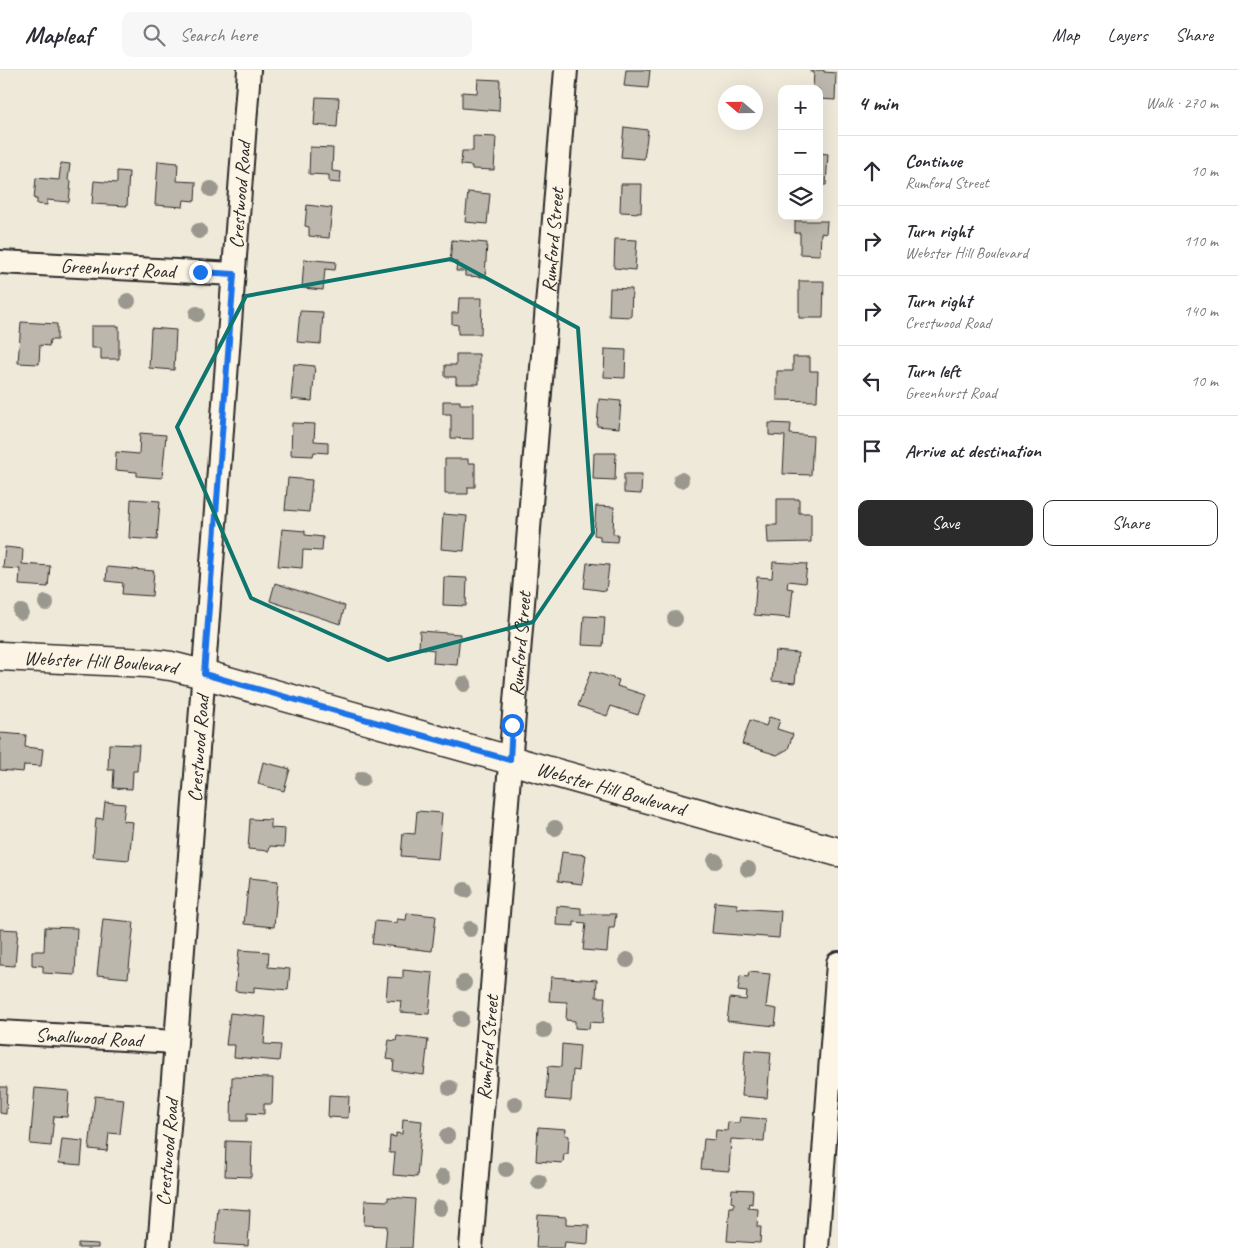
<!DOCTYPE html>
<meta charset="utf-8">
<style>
body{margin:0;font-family:Caveat,sans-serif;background:#f7f7f7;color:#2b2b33}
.controls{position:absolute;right:15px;top:15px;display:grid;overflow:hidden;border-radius:10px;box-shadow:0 5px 20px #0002}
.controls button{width:45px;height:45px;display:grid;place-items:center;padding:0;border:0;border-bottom:1px solid #e1e1e2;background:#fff;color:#2b2b33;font:25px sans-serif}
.compass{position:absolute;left:718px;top:15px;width:45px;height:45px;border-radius:50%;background:#fff;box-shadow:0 5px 20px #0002;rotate:290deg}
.stop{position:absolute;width:15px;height:15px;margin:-11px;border:4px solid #1a73e8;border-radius:50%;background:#fff}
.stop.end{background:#1a73e8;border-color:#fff;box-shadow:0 1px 5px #0008}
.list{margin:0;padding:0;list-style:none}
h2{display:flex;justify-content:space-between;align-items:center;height:65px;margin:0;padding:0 20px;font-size:21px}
h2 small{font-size:16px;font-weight:400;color:#7c7c81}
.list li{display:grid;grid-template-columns:32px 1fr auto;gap:15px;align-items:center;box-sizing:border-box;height:70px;padding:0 20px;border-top:1px solid #e1e1e2}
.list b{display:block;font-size:19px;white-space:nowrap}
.list p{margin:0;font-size:16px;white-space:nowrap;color:#7c7c81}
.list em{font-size:16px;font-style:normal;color:#7c7c81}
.actions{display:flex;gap:10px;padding:15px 20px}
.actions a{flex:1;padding:11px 0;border:1px solid #2b2b2b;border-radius:10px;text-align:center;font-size:18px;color:#2b2b2b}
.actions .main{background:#2b2b2b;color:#fff}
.icon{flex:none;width:28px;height:28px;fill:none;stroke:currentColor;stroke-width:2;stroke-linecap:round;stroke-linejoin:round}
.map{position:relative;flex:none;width:838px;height:1178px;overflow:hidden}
header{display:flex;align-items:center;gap:30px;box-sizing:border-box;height:70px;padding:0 25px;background:#fff;border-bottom:1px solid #e1e1e2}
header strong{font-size:24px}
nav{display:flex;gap:28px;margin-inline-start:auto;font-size:18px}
.search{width:350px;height:45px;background:#f7f7f7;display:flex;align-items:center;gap:12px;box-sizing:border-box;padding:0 18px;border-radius:10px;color:#7c7c81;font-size:19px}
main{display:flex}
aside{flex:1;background:#fff}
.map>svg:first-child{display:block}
.building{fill:#bcb7ac;stroke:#2b2b2b}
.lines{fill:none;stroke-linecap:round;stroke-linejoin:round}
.street-casing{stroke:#2b2b2b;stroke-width:26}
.secondary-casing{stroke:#2b2b2b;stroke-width:31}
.street{stroke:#fcf5e5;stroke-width:22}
.secondary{stroke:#fcf5e5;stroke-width:28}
.tree{fill:#9a978e}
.route{stroke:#1a73e8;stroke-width:6}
.marked{fill:none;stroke:#0f766e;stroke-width:4;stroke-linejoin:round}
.labels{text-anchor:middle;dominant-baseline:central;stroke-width:4.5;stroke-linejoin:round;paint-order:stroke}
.street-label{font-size:20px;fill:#2b2b2b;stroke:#fcf5e5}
</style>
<header>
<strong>Mapleaf</strong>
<div class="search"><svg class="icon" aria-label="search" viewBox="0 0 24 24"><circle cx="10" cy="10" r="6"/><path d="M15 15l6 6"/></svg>Search here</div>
<nav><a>Map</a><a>Layers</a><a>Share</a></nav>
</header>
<main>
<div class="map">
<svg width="838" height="1178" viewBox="0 0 838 1178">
<rect width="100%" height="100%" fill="#efe9da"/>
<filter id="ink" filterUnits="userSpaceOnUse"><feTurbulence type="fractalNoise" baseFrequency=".02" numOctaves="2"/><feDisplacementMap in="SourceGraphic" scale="10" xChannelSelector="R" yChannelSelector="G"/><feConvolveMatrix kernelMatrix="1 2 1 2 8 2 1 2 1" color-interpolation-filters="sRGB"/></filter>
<g filter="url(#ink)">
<path class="building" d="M626 0H650L648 18 624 16Z
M811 0H824V2L836 3 835 30 819 29V19H813L814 2H810Z
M478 9 500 10 499 41 462 38V22L477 23Z
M316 27 339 28 337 57 314 55Z
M624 57 648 60 644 89 621 87Z
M473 66 496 67 494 100 472 99V96L461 95 462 81H473Z
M310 77 333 78 332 101 341 102 340 113 329 112V105L309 104Z
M819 83 828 84 826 115H819Z
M158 91 178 93 177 111 196 112 195 131 184 130 183 137 155 135Z
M61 93 70 94 68 110 71 112 69 132 47 130V135L37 134V129H34L36 108 59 110Z
M117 101 129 102 127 136 92 134 94 111 117 113Z
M621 114H642L641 143 620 142Z
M468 122 490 124 487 154 465 152Z
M307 135 332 138 329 168 309 166V157L305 156Z
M795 151H827L826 164 821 163 820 185 800 184V163H795Z
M615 169 637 170 635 200 614 198Z
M452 170 487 173 485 207 465 206V201H456L457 192H450Z
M304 189 336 192 335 200 325 199 323 220 302 218Z
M799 211H824L823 248H799Z
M610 218 632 219 631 247 609 246Z
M459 228H482L481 264H458V255L452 254V243H458Z
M300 241 323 242 321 274 297 272Z
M21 252 57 254V270H50L49 276 40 275 39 294 18 293Z
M91 256H119V289H101V278H91Z
M151 258 176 260 174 300 149 298Z
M605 279 626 280 625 308 604 307Z
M456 284H479V314H456V307H445V295H456Z
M793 287H810V301H818L817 331 777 330V301H793Z
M294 294 315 296 312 331 291 329Z
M599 329 621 331 619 358 597 356Z
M443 331H460V334H473V369L451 368V344H443Z
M292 353 315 354 314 371 328 372V383L314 382 313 386 291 385Z
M769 353 791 354 790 364 813 366 811 405 783 404 785 366 769 365Z
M140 363 166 365 162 408 137 406V402L115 400 116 382 139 384Z
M594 383H616L615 410 593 409Z
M445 389H468V393H475V417H468V424H445Z
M624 404H642L641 424 624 423Z
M288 408 312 410 309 442 285 440Z
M131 429 160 431 157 470 129 468Z
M777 429H799V443H811V472L768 473 767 455H777Z
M596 436 614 437 613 464H618L617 472 600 471V466L594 465Z
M443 444 467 446 464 481 441 479Z
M282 459 305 461V465L323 467 322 481 303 480 302 498 278 496Z
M5 477 23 479 22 494 50 496 48 517 19 515 20 499 3 498Z
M773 492 807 494 805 513 788 511 787 518 793 519 790 548 754 545 757 507 772 508Z
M587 493 609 495 606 521 584 518Z
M107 497 154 501 152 526 122 524 123 513 106 511Z
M444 507 467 508 466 536 443 535Z
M275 513 345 536 340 554 270 531Z
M584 546 605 547 603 576 582 575Z
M420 561 460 564 457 595 433 593 434 580 419 578Z
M775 581 798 583 795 613 772 611Z
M591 601 619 610 617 616 645 625 638 645 611 636 607 646 578 636Z
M769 647 780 650 777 659 793 664 788 679 777 685 742 674 750 650 766 656Z
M0 663 26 665 25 677 43 679 41 696 24 695 23 702 0 700Z
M109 674 139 675 137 701H133L132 719 113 718 114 700H108Z
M263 692 290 699 284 721 258 714Z
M105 732 125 734 123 751 133 752 129 790 93 787 96 748 103 749Z
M417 741 442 743 438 789 401 786 403 763 415 764Z
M250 749 271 750V758L285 759 284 777 270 776 269 781 248 779Z
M562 782 586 785 582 814 558 811Z
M249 808 278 811 274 857 244 854Z
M715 832 737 834V838L781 841 779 868 712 863Z
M557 836 581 838V844H616L614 858H609L607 882 583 880 586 853 574 852V856L556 855Z
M407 843 436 846 432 881 372 874 375 851 397 853V849L406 850Z
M103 849 134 852 128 908 97 905Z
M45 857 77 858 75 905 43 903V896L32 895V881H44Z
M0 859 18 860 15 896 0 895Z
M239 880 269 882 268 897 290 899 288 920 254 917V923L235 921Z
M403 900 433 903 429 944 400 942 401 931 386 930 388 907 403 908Z
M749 902 770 904 766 937 777 939 775 956 727 951 730 928 746 930 747 922 738 921 740 906 748 907Z
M551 907 597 910 596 927H605L603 953 590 952 589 959 575 958V951L566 950 567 932 549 931Z
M230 943 266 947 264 974 281 975 279 991 234 987 235 975H226Z
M397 966 428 970 424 1005 393 1001 394 990 386 989 389 970 396 971Z
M562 974 580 976 578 1001 573 1000 571 1031 546 1029 548 996 561 997Z
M745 980 771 982 767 1028 742 1026Z
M232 1007 273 1008 272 1034H264V1044L247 1043V1051H231Z
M0 1017H7L6 1044 0 1043Z
M35 1018 69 1021 67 1047 54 1046 51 1076 30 1074Z
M329 1025 349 1026 348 1048 328 1047Z
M95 1026 124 1029 120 1064 109 1063 107 1081 89 1079Z
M740 1047 766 1049 764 1071 731 1069 729 1101 701 1099 704 1069 715 1070 716 1060 727 1061 728 1052 739 1053Z
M403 1049 422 1051 417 1107 393 1105 395 1083H389L390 1066 396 1067V1063L402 1064Z
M538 1057 566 1059 565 1065 569 1066 568 1084H564L563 1093 536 1091Z
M62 1069 83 1071 81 1095 59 1093Z
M226 1071 252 1072 251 1107 225 1106Z
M732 1119 753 1120 752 1134 749 1133 748 1138 758 1139 757 1157H761L760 1173 727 1171 730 1137H734V1133L731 1132Z
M388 1127 415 1129 412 1178H385L387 1156 364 1155 365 1130 388 1131Z
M218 1138 250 1140 248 1176 215 1174Z
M538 1145 566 1147V1154L589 1155 588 1174 565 1172 564 1178H536Z
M78 1173 98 1174V1178H78Z"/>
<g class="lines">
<defs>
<g id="street">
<path id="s1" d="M0 192 234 204"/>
<path id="s2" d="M0 962 176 972"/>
<path id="s3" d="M159 1178 176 972 249 0"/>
<path id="s4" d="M471 1178 566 0"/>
<path d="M817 1178 838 893"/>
</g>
<g id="secondary">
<path id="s5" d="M0 586 147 593 171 596 203 604 838 782"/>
</g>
</defs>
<use href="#street" class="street-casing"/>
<use href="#secondary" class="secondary-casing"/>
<use href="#street" class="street"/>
<use href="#secondary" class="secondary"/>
</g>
<g class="tree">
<circle cx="211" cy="119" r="8"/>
<circle cx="199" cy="161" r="8"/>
<circle cx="128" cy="231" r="8"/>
<circle cx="197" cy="244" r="8"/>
<circle cx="681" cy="410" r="8"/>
<circle cx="46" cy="533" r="8"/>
<circle cx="21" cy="542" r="8"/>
<circle cx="675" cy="549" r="8"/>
<circle cx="464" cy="614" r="8"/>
<circle cx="362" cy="709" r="8"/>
<circle cx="555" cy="758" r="8"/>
<circle cx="715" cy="791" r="8"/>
<circle cx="748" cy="799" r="8"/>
<circle cx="465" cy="820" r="8"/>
<circle cx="470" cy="859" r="8"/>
<circle cx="627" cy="890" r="8"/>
<circle cx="464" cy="913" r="8"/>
<circle cx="461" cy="949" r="8"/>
<circle cx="544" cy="960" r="8"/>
<circle cx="450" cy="1018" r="8"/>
<circle cx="515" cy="1034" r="8"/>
<circle cx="447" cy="1066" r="8"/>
<circle cx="506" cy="1099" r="8"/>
<circle cx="443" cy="1107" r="8"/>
<circle cx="539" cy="1112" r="8"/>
<circle cx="440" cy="1138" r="8"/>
</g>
</g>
<g class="lines" filter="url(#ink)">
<path class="route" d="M200 202 234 204 204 604 510 690 512 655"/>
</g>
<path class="marked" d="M451 189 578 258 593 463 533 552 388 590 251 528 177 357 246 226Z"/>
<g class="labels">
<g class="street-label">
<text stroke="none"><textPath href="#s3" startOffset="1056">Crestwood Road</textPath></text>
<text stroke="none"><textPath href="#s4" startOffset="1011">Rumford Street</textPath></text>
<text stroke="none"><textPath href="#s1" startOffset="118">Greenhurst Road</textPath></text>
<text stroke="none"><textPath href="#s4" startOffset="606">Rumford Street</textPath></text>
<text stroke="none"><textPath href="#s5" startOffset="101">Webster Hill Boulevard</textPath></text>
<text stroke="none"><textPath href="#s3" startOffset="501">Crestwood Road</textPath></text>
<text stroke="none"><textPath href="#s5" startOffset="628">Webster Hill Boulevard</textPath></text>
<text stroke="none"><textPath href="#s2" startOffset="89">Smallwood Road</textPath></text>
<text stroke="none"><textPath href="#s4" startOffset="201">Rumford Street</textPath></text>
<text stroke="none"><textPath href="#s3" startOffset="96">Crestwood Road</textPath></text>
</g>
</g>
</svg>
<div class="controls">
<button>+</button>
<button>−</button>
<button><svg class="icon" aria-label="layers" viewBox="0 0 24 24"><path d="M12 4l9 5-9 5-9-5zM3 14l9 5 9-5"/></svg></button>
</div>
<svg class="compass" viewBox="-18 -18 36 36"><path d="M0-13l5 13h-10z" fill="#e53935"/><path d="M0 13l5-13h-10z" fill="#7c7c81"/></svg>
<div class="stop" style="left:512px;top:655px"></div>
<div class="stop end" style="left:200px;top:202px"></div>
</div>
<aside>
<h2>4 min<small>Walk · 270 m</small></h2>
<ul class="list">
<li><svg class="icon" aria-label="ahead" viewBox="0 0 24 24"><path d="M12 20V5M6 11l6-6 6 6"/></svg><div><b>Continue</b><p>Rumford Street</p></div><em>10 m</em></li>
<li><svg class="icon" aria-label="right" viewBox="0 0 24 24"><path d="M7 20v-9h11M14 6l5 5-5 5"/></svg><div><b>Turn right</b><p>Webster Hill Boulevard</p></div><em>110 m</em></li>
<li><svg class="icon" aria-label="right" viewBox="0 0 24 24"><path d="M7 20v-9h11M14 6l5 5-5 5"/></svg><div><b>Turn right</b><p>Crestwood Road</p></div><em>140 m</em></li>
<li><svg class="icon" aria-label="left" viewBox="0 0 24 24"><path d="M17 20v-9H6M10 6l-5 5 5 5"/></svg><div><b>Turn left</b><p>Greenhurst Road</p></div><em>10 m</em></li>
<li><svg class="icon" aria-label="arrive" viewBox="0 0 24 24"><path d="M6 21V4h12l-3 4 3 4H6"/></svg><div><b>Arrive at destination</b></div></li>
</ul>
<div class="actions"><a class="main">Save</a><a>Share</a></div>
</aside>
</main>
